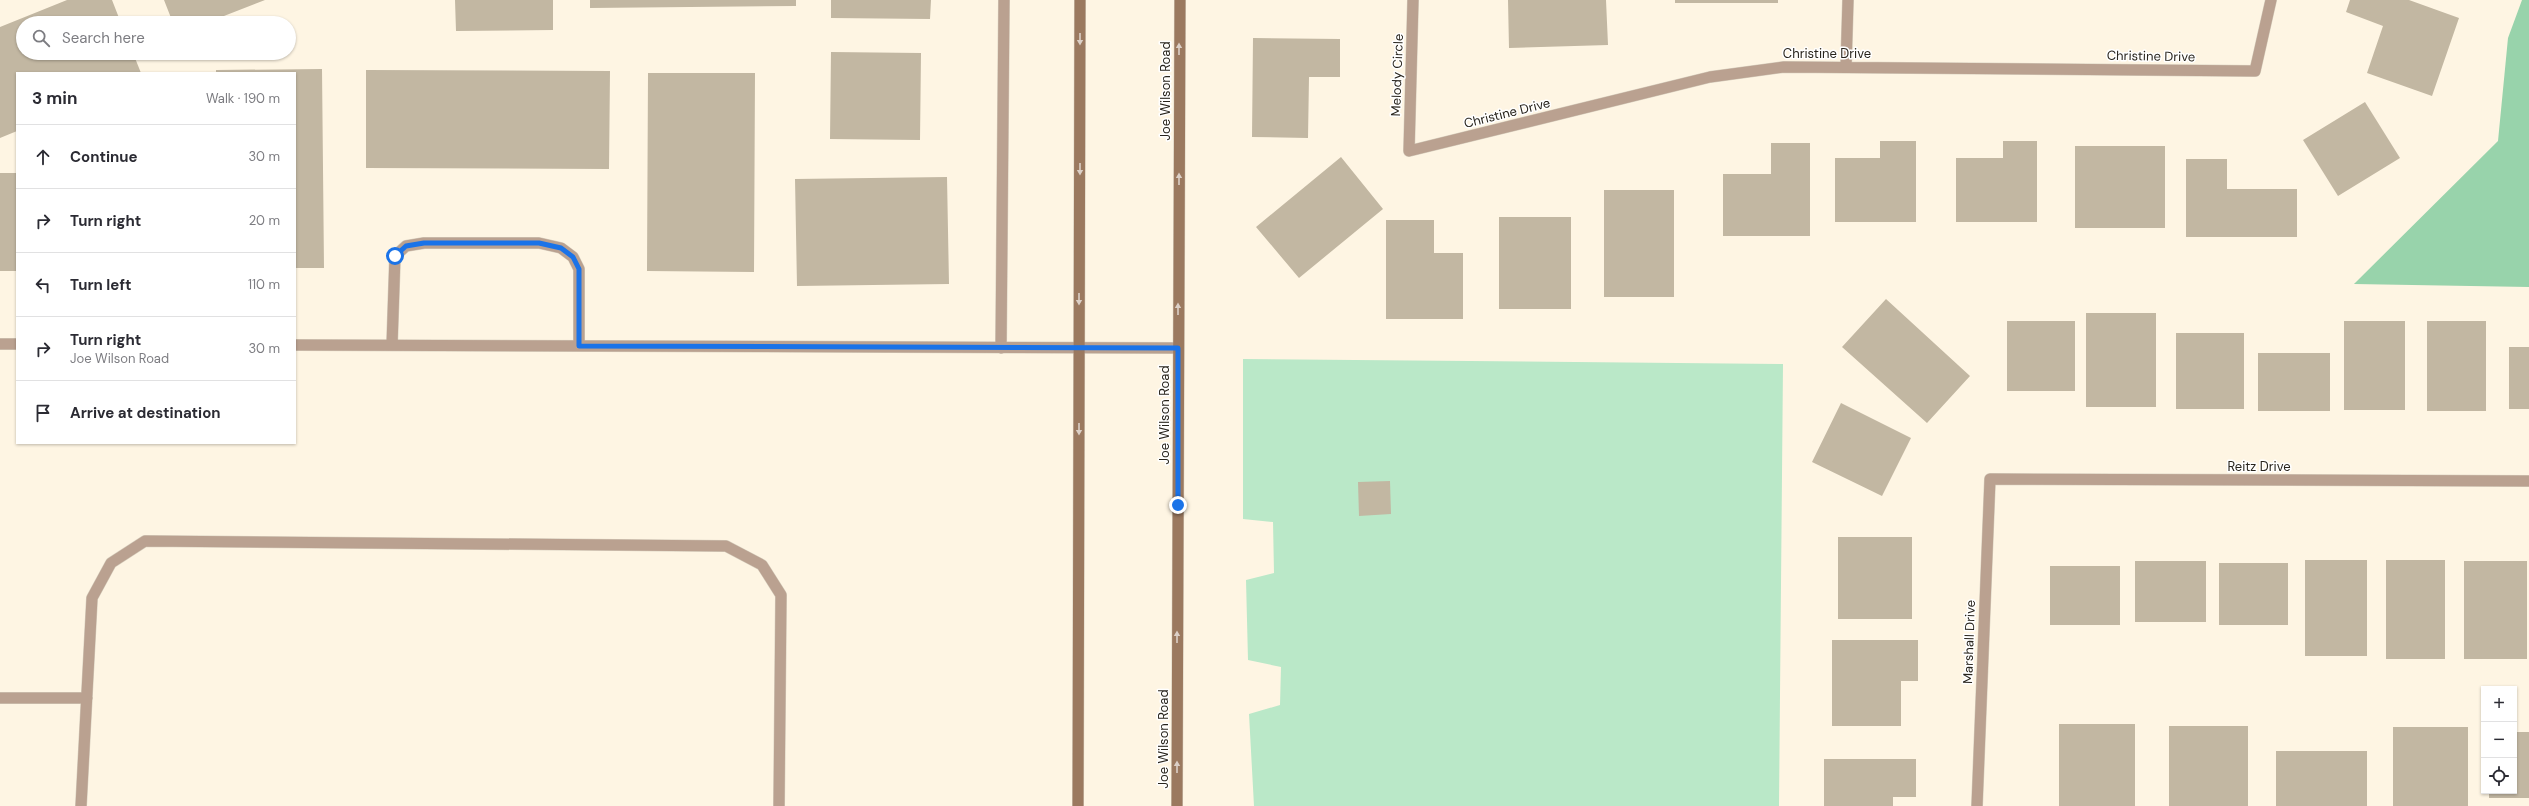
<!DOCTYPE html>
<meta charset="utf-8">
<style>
body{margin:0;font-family:"DM Sans",sans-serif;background:#f2f2f3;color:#2b2b33}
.controls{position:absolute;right:12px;bottom:12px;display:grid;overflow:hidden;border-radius:0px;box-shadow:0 1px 3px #0004}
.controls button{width:36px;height:36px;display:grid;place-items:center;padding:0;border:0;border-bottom:1px solid #e1e1e2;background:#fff;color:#2b2b33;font:20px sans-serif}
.stop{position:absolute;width:12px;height:12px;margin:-9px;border:3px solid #1a73e8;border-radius:50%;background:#fff}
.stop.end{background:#1a73e8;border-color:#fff;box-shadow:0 1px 4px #0008}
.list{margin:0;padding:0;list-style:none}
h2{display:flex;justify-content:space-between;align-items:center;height:52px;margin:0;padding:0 16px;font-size:17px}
h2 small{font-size:13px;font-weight:400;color:#7c7c81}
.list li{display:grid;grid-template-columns:26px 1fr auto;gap:12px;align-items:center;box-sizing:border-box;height:64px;padding:0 16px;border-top:1px solid #e1e1e2}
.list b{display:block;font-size:15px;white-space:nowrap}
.list p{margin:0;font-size:13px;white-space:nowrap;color:#7c7c81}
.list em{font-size:13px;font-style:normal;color:#7c7c81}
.icon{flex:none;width:22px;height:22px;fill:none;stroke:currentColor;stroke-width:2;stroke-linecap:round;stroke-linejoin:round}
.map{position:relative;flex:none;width:2529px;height:806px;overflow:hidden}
.search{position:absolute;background:#fff;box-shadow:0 1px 3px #0004;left:16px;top:16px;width:280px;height:44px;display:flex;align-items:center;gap:10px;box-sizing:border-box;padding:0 14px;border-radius:22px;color:#7c7c81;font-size:15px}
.panel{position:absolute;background:#fff;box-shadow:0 1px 3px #0004;left:16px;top:72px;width:280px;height:372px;border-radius:0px}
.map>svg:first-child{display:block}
.green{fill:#bae8c8}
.forest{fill:#98d3ab}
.building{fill:#c2b7a2}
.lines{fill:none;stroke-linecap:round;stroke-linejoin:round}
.service-casing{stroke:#d7cfbf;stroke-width:12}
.minor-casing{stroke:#d7cfbf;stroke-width:12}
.secondary-casing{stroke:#d7cfbf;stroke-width:12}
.service{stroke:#baa190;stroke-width:11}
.minor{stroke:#baa190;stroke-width:11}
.secondary{stroke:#9b795f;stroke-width:11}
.oneway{fill:#dcd0c7}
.route{stroke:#1a73e8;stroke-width:5}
.labels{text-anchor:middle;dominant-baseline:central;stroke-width:3;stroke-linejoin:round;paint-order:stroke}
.street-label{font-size:13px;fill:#28241c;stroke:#fff}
</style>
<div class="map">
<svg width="2529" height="806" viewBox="0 0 2529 806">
<rect width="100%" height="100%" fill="#fef5e3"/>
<path class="green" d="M1243 359 1783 364 1779 806H1254L1249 714 1280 705 1281 667 1248 660 1246 580 1274 573 1273 522 1243 519Z"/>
<path class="forest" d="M2522 0H2529V287L2354 284 2498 141 2508 38Z"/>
<path class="building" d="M67 0H112L121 23H23V53H133L141 73H17V131L0 138V27Z
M164 0H265L206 23H173Z
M455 0H553V30L456 31Z
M590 0H796V6L590 8Z
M831 0H931L930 19 831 18Z
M1508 0H1606L1608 45 1509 48Z
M1675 0H1778V3H1675Z
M2350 0H2409L2459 18 2432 96 2367 73 2383 26 2346 12Z
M1253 38 1340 39V77H1309L1308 138 1252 137Z
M831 52 921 53 920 140 830 139Z
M322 69 324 268H295V73H216V70Z
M366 70 610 71 609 169 366 168Z
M648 73H755L754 272 647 271Z
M2365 102 2400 158 2338 196 2303 140Z
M1880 141H1916V222H1835V158H1880Z
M2003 141H2037V222H1956V158H2003Z
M1771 143H1810V236H1723V174H1771Z
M2075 146H2165V228H2075Z
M1341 157 1383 209 1299 278 1256 227Z
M2186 159H2227V189H2297V237H2186Z
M0 173H17V271H0Z
M947 177 949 284 797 286 795 179Z
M1604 190H1674V297H1604Z
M1499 217H1571V309H1499Z
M1386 220H1434V253H1463V319H1386Z
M1886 299 1970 376 1927 423 1842 347Z
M2086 313H2156V407H2086Z
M2007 321H2075V391H2007Z
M2344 321H2405V410H2344Z
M2427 321H2486V411H2427Z
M2176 333H2244V409H2176Z
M2509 347H2529V409H2509Z
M2258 353H2330V411H2258Z
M1841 403 1911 438 1882 496 1812 462Z
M1390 481 1391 514 1359 516 1358 482Z
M1838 537H1912V619H1838Z
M2305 560H2367V656H2305Z
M2386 560H2445V659H2386Z
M2135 561H2206V622H2135Z
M2464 561H2527V659H2464Z
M2219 563H2288V625H2219Z
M2050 566H2120V625H2050Z
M1832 640H1918V681H1901V726H1832Z
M2059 724H2135V806H2059Z
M2169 726H2248V806H2169Z
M2393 727H2468V806H2393Z
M2514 732H2529V798H2489V791H2514Z
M2276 751H2367V806H2276Z
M1824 759H1916V797H1893V806H1824Z"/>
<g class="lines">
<defs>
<path id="service" d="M0 344H17
M295 345 1178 348
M392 345 395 256 406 246 424 243H539L561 248 573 257 579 269V346
M1001 348 1004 0"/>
<path id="minor" d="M1413 0 1409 151 1710 77 1784 67 2255 71 2271 0
M1846 67 1848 0
M0 698H87
M81 806 92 598 111 563 145 541 726 546 762 565 781 595 779 806
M1977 806 1990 479 2529 481"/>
<path id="secondary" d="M1078 806 1080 0
M1177 806 1180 0"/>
</defs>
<use href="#service" class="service-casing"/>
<use href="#minor" class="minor-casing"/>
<use href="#secondary" class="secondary-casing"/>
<use href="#service" class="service"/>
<use href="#minor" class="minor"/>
<use href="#secondary" class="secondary"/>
</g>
<defs><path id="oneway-solid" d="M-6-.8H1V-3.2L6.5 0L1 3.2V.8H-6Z"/></defs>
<g class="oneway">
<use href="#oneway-solid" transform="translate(1080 39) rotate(90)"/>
<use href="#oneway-solid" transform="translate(1179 49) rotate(-90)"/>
<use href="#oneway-solid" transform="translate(1080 169) rotate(90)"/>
<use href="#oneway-solid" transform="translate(1179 179) rotate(-90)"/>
<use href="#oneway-solid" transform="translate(1079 299) rotate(90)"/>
<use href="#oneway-solid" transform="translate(1178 309) rotate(-90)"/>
<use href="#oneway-solid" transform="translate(1079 429) rotate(90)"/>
<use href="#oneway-solid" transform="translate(1177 637) rotate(-90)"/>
<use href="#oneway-solid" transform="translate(1177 767) rotate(-90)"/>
</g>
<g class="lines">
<path class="route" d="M395 256 406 246 424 243H539L561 248 573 257 579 269V346L1178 348V505"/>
</g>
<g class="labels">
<g class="street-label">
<text x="1827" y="53">Christine Drive</text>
<text transform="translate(2151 56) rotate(1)">Christine Drive</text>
<text transform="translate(1397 75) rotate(-88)">Melody Circle</text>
<text transform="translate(1165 91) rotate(-90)">Joe Wilson Road</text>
<text transform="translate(1507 113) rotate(-14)">Christine Drive</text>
<text transform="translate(1164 415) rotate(-90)">Joe Wilson Road</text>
<text x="2259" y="466">Reitz Drive</text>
<text transform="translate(1969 642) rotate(-88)">Marshall Drive</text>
<text transform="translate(1163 739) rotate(-90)">Joe Wilson Road</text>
</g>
</g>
</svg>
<div class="controls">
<button>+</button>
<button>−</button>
<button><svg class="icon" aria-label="locate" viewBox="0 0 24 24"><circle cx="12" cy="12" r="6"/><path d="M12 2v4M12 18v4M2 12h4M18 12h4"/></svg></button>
</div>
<div class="stop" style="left:395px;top:256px"></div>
<div class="stop end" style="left:1178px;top:505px"></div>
<div class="search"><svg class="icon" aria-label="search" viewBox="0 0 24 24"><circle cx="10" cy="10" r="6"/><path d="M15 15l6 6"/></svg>Search here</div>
<section class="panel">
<h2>3 min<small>Walk · 190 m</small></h2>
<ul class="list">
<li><svg class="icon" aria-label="ahead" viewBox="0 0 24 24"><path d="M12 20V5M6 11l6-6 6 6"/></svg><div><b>Continue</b></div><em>30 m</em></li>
<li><svg class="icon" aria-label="right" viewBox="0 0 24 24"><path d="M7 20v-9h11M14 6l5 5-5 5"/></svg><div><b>Turn right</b></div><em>20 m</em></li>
<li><svg class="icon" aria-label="left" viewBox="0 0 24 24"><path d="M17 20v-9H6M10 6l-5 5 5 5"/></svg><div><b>Turn left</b></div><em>110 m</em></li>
<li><svg class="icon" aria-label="right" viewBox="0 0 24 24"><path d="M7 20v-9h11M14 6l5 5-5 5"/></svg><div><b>Turn right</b><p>Joe Wilson Road</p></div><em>30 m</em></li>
<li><svg class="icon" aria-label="arrive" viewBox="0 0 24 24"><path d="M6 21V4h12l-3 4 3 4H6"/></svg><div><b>Arrive at destination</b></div></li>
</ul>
</section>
</div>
